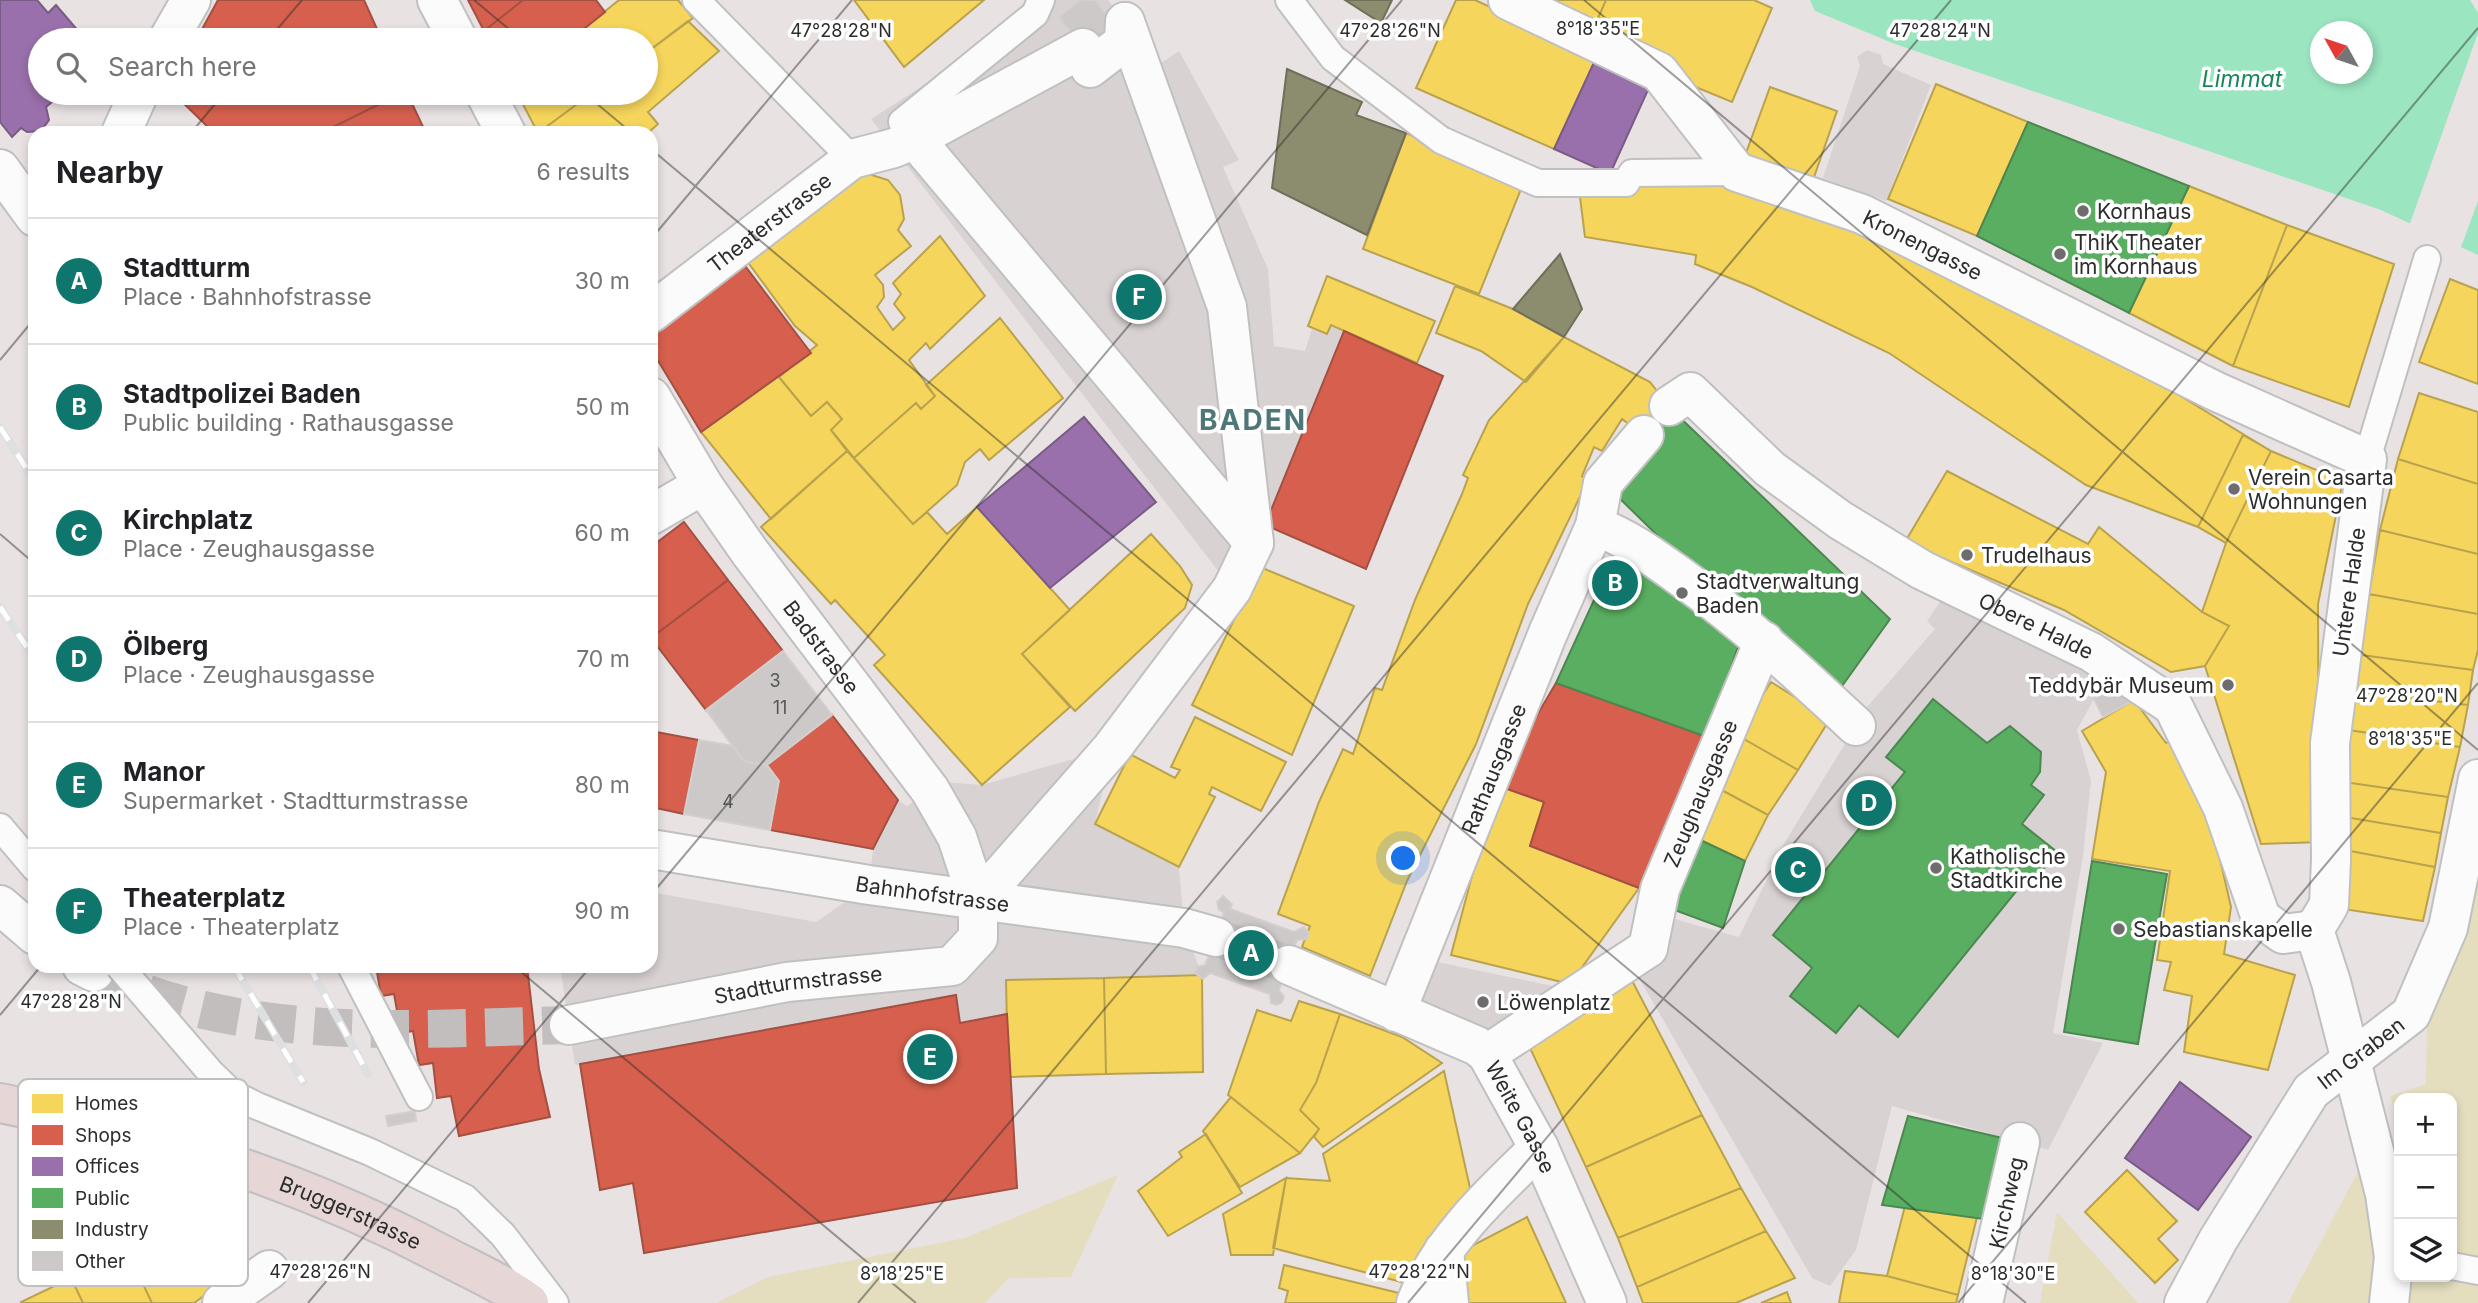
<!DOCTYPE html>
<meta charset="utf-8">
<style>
body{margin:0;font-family:Inter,sans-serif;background:#f2f2f2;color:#202124}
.controls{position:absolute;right:21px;bottom:21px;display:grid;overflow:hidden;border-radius:14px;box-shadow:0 4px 10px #0003}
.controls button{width:63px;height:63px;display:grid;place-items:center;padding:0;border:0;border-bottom:2px solid #e0e0e0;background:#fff;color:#202124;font:35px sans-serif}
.compass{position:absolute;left:2310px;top:21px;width:63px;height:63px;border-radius:50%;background:#fff;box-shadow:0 4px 10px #0003;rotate:310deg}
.you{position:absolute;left:1404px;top:859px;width:24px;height:24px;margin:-18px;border:5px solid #fff;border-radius:50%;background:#1a73e8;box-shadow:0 0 0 10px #1a73e833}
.badge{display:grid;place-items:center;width:46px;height:46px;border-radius:50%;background:#0f766e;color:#fff;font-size:23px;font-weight:700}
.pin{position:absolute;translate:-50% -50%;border:4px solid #fff;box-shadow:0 2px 7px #0006}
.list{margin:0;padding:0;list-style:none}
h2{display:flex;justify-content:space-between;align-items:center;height:91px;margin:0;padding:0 28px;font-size:30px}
h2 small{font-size:23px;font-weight:400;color:#757577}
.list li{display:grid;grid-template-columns:46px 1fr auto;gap:21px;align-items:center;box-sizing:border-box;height:126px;padding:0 28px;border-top:2px solid #e0e0e0}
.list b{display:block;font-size:26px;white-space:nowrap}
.list p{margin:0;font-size:23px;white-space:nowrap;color:#757577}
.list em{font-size:23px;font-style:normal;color:#757577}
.icon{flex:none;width:38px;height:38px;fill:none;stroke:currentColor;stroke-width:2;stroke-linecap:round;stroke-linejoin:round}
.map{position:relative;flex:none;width:2478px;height:1303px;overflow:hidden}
.search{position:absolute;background:#fff;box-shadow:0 4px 10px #0003;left:28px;top:28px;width:630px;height:77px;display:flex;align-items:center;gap:18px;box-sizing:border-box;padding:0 24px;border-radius:38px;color:#757577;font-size:26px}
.panel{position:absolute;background:#fff;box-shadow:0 4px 10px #0003;left:28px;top:126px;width:630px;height:847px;border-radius:21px}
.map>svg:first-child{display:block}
.green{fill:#e4ddbe}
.plaza{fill:#d9d2d3;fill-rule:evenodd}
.water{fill:#9be5c1;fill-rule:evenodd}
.pier{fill:#e9e2e3}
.homes{fill:#f6d55c;stroke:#b9a24e;stroke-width:2}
.shops{fill:#d6604d;stroke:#a35043;stroke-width:2}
.offices{fill:#9970ab;stroke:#785c85;stroke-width:2}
.public{fill:#5aae61;stroke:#4c8751;stroke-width:2}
.industry{fill:#8c8c6e;stroke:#6f6f5a;stroke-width:2}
.building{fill:#cec9c9;stroke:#d4cecf;stroke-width:2}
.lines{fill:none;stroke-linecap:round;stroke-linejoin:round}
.minor-tunnel{stroke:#c3bebe;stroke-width:38;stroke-dasharray:38 19;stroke-linecap:butt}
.service-casing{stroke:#c0c0c0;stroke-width:30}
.pedestrian-casing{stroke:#c0c0c0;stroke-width:42}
.minor-casing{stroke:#c0c0c0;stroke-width:42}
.primary-casing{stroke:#c1bfbf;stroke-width:42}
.service{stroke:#fcfbfb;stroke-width:26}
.pedestrian{stroke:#fcfbfb;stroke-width:38}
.minor{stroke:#fcfbfb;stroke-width:38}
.primary{stroke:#e6d6d5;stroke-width:38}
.rail-casing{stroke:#dedfe0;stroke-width:8}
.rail{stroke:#fff;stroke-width:5;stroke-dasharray:16;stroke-linecap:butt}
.service-bridge-casing{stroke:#c0c0c0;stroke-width:30;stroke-linecap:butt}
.service-bridge{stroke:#fcfbfb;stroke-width:26}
.ticks{fill:none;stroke:#2c2c2c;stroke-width:2;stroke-opacity:0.45}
.poi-dot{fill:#6e6c6c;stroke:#fff;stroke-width:2.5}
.labels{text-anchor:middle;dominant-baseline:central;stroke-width:7;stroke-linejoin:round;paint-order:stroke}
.number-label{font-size:18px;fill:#565555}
.poi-label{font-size:21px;fill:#2c2c2c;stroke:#fff;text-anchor:start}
.street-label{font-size:21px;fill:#2c2c2c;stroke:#fff}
.water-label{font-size:23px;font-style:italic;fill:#16875a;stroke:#fff}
.district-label{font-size:28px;font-weight:bold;letter-spacing:2px;fill:#4f7679;stroke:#fff}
.key{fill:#fff;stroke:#c0c0c0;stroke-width:2}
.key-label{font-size:19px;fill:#2c2c2c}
.ticks-label{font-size:18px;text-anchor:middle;fill:#2c2c2c;stroke:#fff;stroke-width:7;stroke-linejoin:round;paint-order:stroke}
</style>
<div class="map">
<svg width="2478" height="1303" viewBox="0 0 2478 1303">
<rect width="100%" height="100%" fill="#e9e2e3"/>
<path class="green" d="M2478 777V1303H2288L2359 1170 2399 1141V1277H2452V1098H2399V1127L2390 1096 2426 1084 2428 954Z
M1118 1175 1071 1277 1009 1278 985 1303H717L768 1277 965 1238Z
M2057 1212 2138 1303H2040Z"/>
<path class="plaza" d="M1051 0H1108L1125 21 1133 15 1161 63 1179 51 1239 160 1223 167 1268 269 1274 346 1305 351 1312 329 1327 334 1331 325 1344 331 1265 525 1232 589 871 119 1035 14Z
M1867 50 1881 55 1883 64 1931 85 1886 201 1823 178 1860 66 1857 57Z
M1944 596 2119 680 2094 699 2077 730 2091 781 2083 856 2053 1033 2103 1043 2048 1150 1892 1106 1856 1250 1830 1286 1812 1278 1639 978 1648 948 1671 918 1739 937 1785 842 1868 706 1935 629 1927 621ZM1933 699 1987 743 2010 726 2041 751 2040 772 2031 785 2044 796 2022 824 2057 852 2028 888 2022 884 1898 1037 1859 1005 1836 1033 1812 968 1773 935 1865 822 1873 785 1887 796 1905 772Z
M1112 748 1095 824 1179 867 1184 928 1202 975 1006 980 1007 1014 960 1023 956 995 575 1065 560 966H651V892L816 922 869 885 873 849 898 800 907 806 943 782 982 785Z
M1418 958 1581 992 1487 1054 1396 1012Z"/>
<path class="water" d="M1810 0H2470L2478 13V255L2381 210 1895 44 1815 11ZM2320 32H2362V74H2320Z"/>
<path class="pier" d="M2478 33V201L2460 250 2409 226Z"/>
<path class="homes" d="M619 0H678L693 18 646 53V40H570Z
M854 0H984L904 67Z
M1456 0H1475L1597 56 1554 149 1416 88Z
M1552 0H1606L1596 23Z
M1606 0H1754L1772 8 1732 102 1664 74 1592 31Z
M688 21 719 51 648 112 658 124 648 133H538L592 93H646V53Z
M1936 84 2028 122 1977 236 1888 199Z
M1770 87 1837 111 1813 180 1745 156Z
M517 93H592L538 133Z
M1406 133 1523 184 1479 294 1363 249Z
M862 172 888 180 900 195 904 219 898 230 911 246 875 275 883 285 884 297 877 307 893 330 905 318 894 304 901 294 893 283 940 236 985 296 930 349 926 343 909 360 935 396 921 409 916 403 854 458 831 430 842 419 827 402 811 416 779 377 817 345 795 326 744 257Z
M1714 177 1960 270 2151 378 2271 451 2343 481 2318 604 2319 842 2261 844 2205 666 2229 626 2202 612 2226 543 2198 527 2086 485 1889 353 1752 287 1695 264 1696 255 1585 237 1580 197 1635 190V178Z
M2189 186 2287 225 2233 366 2129 313Z
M2287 225 2394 264 2349 407 2233 366Z
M1327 276 1435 321 1417 363 1331 325 1327 334 1308 326Z
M2450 279 2478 290V384L2419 362Z
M1455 286 1513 309 1564 337 1526 382 1481 351 1436 333Z
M1000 318 1063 398 989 460 980 449 965 462 957 485 913 524 854 458 916 403 921 409 935 396 926 385Z
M1564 337 1650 382 1671 409 1646 437 1622 419 1602 451 1594 447 1582 476 1588 480 1528 604 1476 744 1407 881 1370 976 1302 947 1310 926 1278 914 1319 802 1343 749 1353 754 1375 688 1382 690 1415 600 1462 494 1468 478 1463 475 1489 420Z
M778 376 811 416 827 402 842 419 831 430 847 451 771 519 701 432Z
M2419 393 2478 412V484L2398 459Z
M2243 435 2271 451 2226 543 2198 527Z
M847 451 913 524 927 512 947 534 977 507 1070 610 1022 654 1070 707 982 785 874 665 885 655 835 600 831 604 761 527Z
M2398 459 2478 484V554L2380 530Z
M1947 471 2088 544 2099 527 2202 612 2229 626 2205 666 2171 672 2064 610 1905 542Z
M2380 530 2478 554V614L2369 594Z
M1151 534 1180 566 1192 585 1185 608 1075 711 1022 654Z
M1260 567 1354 606 1292 755 1192 705Z
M2369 594 2478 614V650L2473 670 2354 654Z
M2354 654 2473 670 2468 705 2348 691Z
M1771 682 1830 719 1798 770 1737 735Z
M2348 691 2468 705 2460 747 2342 729Z
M2134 700 2166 743 2171 740 2214 833 2231 907 2224 954 2295 975 2268 1070 2184 1052 2192 996 2164 990 2171 962 2157 960 2170 871 2092 859 2106 772 2082 731Z
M1195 717 1286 762 1261 811 1212 787 1209 794 1215 797 1179 867 1095 824 1130 754 1175 778 1180 770 1171 767Z
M2342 729 2460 747 2448 797 2344 782Z
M1737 735 1798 770 1768 815 1716 787Z
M2344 782 2448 797 2441 833 2345 817Z
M1496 785 1544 802 1530 846 1639 888 1570 984 1451 955Z
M1716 787 1768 815 1745 861 1696 838Z
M2345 817 2441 833 2435 867 2345 850Z
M2345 850 2435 867 2423 921 2343 909Z
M1626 969 1702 1115 1586 1167 1522 1031Z
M1202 975 1203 1072 1106 1074 1104 978Z
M1104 978 1106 1074 1008 1077 1006 980Z
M1299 1001 1340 1014 1316 1083 1300 1110 1319 1129 1300 1153 1228 1095 1257 1010 1291 1021Z
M1340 1014 1402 1037 1442 1063 1323 1147 1314 1137 1319 1129 1300 1110 1316 1083Z
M1444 1071 1470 1188 1409 1284 1273 1248 1286 1178 1330 1181 1323 1154Z
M1231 1097 1300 1153 1240 1187 1203 1131Z
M1702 1115 1741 1188 1618 1238 1586 1167Z
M1206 1134 1242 1193 1168 1236 1138 1191 1182 1157 1179 1152Z
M2127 1170 2177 1221 2158 1239 2178 1260 2155 1283 2085 1212Z
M1286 1178 1273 1255H1231L1223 1214Z
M1741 1188 1766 1231 1637 1287 1618 1238Z
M1905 1206 1977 1217 1958 1295 1887 1276Z
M1527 1217 1566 1303H1462V1251Z
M178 1230 212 1290 194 1303H152L127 1251Z
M1766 1231 1795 1278 1736 1303H1643L1637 1287Z
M127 1251 152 1303H83L71 1278Z
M1284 1265 1403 1294 1400 1303H1285L1288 1291 1279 1288Z
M1845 1271 1887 1276 1958 1295 1956 1303H1839Z
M71 1278 83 1303H22L21 1302Z
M1787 1292 1791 1303H1761Z"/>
<path class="shops" d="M218 0H364L382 40H196Z
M468 0H523L484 31Z
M523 0H596L605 12 570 40H489L484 31Z
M173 93H402L321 133H214Z
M402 93H407L426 133H321Z
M736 254 811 353 701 432 651 349V317Z
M1344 331 1443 376 1366 569 1265 525Z
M684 522 728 580 651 638V547Z
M728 580 783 651 706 710 651 638Z
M1556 683 1707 737 1639 888 1530 846 1544 802 1496 785Z
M832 715 898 800 873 849 770 830 779 781 767 765Z
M651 731 699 740 684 814 651 807Z
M376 966H527L539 1069 550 1117 459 1136 451 1096 437 1098 433 1063 419 1065 413 1031 401 1033 394 994 381 996Z
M956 995 960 1023 1007 1014 1017 1188 644 1253 633 1183 600 1190 580 1064Z"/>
<path class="offices" d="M0 0H37L48 13 56 5 86 40H40V93H63L46 107 49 120 41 131 27 132 21 128 12 137 0 122Z
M1597 56 1652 81 1610 174 1554 149Z
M1084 417 1156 502 1050 588 977 507Z
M2180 1082 2251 1137 2198 1210 2125 1158Z"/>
<path class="public" d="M2028 122 2189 186 2129 313 1977 236Z
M1671 409 1890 619 1837 693 1657 545 1661 539 1608 487Z
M1617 550 1743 632 1707 737 1556 683Z
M1933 699 1987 743 2010 726 2041 752 2040 772 2031 785 2044 795 2022 824 2057 852 2028 888 2022 884 1898 1037 1859 1005 1836 1033 1790 996 1812 968 1773 935 1905 772 1886 757Z
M1696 838 1745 861 1723 928 1669 908Z
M2092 861 2167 874 2138 1044 2064 1032Z
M1908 1116 2011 1140 1983 1219 1882 1205Z"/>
<path class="industry" d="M1345 0H1392L1381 23Z
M1287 69 1362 102 1356 115 1406 133 1367 235 1272 188Z
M1560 254 1582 309 1564 337 1513 309Z"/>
<path class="building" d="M1081 0H1095L1119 31 1089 55 1059 17Z
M783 651 832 715 767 765 744 761 706 710Z
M2125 682 2134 700 2103 717 2094 699Z
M699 740 733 746 744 761 767 765 779 781 770 830 684 814Z
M1873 784 1887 796 1865 822 1852 811Z
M1223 896 1232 904 1230 909 1294 932 1304 927 1309 933 1307 939 1297 940 1279 990 1284 997 1282 1002 1277 1005 1271 1003 1270 994 1210 973 1203 979 1195 973 1197 967 1205 965 1216 937 1224 912 1219 910 1217 902Z
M415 1111 416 1121 388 1126 386 1116Z"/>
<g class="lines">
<path class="minor-tunnel" d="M1216 937 1289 965
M94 972C243 1044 409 1029 569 1025"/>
<defs>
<path id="service" d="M696 0 852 159
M1289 0 1333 58 1441 140 1538 183H1626L1632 173 1737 172
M915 139 902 122 1035 14 1041 0
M2367 459 2427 259
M0 827 35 868
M351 966 419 1097
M211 1073 233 1094 257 1106 370 1152 465 1198 503 1235 555 1303
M2452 1266 2478 1271"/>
<g id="pedestrian">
<path d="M437 0 458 40"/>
<path d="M168 40 191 0"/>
<path d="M485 93 506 133"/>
<path d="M121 133 139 93"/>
<path d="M915 139 1254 543"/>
<path id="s1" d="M651 313 852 159 894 148 915 139 1083 48 1090 68 1124 42 1125 22"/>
<path id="s2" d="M651 397 703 485 749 551 930 790 957 837 978 901"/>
<path d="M651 515 703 485"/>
<path d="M1595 526C1628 538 1653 557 1681 577 1744 622 1800 674 1856 726"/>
<path d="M978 901 1112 748 1232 589 1254 543 1227 307 1125 22"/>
<path id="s3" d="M1648 948 1660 889 1764 641"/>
</g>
<g id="minor">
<path id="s4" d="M1508 0 1659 72 1737 172 1862 214 2215 391 2367 459 2330 743 2331 860 2329 905 2314 930"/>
<path d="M0 169 35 217"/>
<path id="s5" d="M1669 406 1690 392 1770 469 1840 520 1922 570 2091 652 2173 706 2223 808 2261 918 2283 934 2314 930"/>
<path id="s6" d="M651 849 869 885 1184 928 1216 937"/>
<path d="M0 905 35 935"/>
<path d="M2314 930 2331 982 2385 1194 2394 1257 2389 1303"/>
<path id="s7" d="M1289 965 1477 1046 1487 1054 1539 1148 1607 1303"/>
<path d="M82 966 94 972"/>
<path id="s8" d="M1396 1012 1548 633 1595 526 1603 483 1644 435"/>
<path id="s9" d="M569 1025 787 982 952 966 978 938V901"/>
<path d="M1487 1054 1648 948"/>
<path d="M1444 1250 1449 1303"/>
<path d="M222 1303 269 1270"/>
<path d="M1416 1303C1438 1243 1493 1192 1539 1148"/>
<path id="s10" d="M1983 1303 2020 1142"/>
<path id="s11" d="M2184 1303 2218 1240 2311 1091 2411 1014 2448 928 2478 779"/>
</g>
<g id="primary">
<path id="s12" d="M0 1103C152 1133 303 1181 441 1254 470 1269 502 1283 529 1303"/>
</g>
</defs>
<use href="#service" class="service-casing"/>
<use href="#pedestrian" class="pedestrian-casing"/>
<use href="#minor" class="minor-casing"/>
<use href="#primary" class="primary-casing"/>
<use href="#service" class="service"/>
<use href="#pedestrian" class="pedestrian"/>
<use href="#minor" class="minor"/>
<use href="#primary" class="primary"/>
<defs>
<path id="rail" d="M0 427 35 482
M0 607 35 659
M234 966 303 1082
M309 966 368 1074"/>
</defs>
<use href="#rail" class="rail-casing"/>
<use href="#rail" class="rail"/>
<defs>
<path id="service-bridge" d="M119 966 211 1073"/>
</defs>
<use href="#service-bridge" class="service-bridge-casing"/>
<use href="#service-bridge" class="service-bridge"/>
</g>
<path class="ticks" d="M474 0 522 40M1584 0 2478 750M268 40 302 0M584 93 632 133M191 133 224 93M651 149 2026 1303M651 239 852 0M0 360 35 318M0 534 35 564M651 895 1402 0M514 966 916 1303M0 1015 41 966M308 1303 591 966M858 1303 1951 0M1408 1303 2478 28M1958 1303 2478 683"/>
<g class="poi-dot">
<circle cx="2083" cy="211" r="7"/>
<circle cx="2060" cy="254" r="7"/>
<circle cx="2234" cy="489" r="7"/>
<circle cx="1967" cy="555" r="7"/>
<circle cx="1682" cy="593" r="7"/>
<circle cx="2228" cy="685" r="7"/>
<circle cx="1936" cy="868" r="7"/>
<circle cx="2119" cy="929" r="7"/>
<circle cx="1483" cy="1002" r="7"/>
</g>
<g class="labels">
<g class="number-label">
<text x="775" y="680">3</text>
<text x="780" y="707">11</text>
<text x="728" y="801">4</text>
</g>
<g class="poi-label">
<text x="2097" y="211">Kornhaus</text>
<text x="2074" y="242">ThiK Theater<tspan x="2074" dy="24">im Kornhaus</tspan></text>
<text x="2248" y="477">Verein Casarta<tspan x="2248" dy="24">Wohnungen</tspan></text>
<text x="1981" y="555">Trudelhaus</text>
<text x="1696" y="581">Stadtverwaltung<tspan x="1696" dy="24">Baden</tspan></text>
<text x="2214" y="685" text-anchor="end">Teddybär Museum</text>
<text x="1950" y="856">Katholische<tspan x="1950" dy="24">Stadtkirche</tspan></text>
<text x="2133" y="929">Sebastianskapelle</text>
<text x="1497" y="1002">Löwenplatz</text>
</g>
<g class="street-label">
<text stroke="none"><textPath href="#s1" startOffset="149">Theaterstrasse</textPath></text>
<text stroke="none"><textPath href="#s4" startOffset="494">Kronengasse</textPath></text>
<text transform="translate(2349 592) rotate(-82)">Untere Halde</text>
<text stroke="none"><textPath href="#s5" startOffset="446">Obere Halde</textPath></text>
<text stroke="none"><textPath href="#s2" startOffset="303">Badstrasse</textPath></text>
<text stroke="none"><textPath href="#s8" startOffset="262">Rathausgasse</textPath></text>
<text stroke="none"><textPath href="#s3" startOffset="164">Zeughausgasse</textPath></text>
<text stroke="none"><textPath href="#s6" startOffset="285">Bahnhofstrasse</textPath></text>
<text stroke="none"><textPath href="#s9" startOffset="233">Stadtturmstrasse</textPath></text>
<text stroke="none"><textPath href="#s11" startOffset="310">Im Graben</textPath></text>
<text stroke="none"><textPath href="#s7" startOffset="289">Weite Gasse</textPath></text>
<text stroke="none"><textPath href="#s10" startOffset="103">Kirchweg</textPath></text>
<text stroke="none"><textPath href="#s12" startOffset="368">Bruggerstrasse</textPath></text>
</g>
<g class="water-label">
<text x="2242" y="79">Limmat</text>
</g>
<g class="district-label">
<text x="1253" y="420">BADEN</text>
</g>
</g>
<rect x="18" y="1079" width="230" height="207" rx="10" class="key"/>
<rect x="32" y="1094" width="31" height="19" fill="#f6d55c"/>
<rect x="32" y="1125" width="31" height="20" fill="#d6604d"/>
<rect x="32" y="1157" width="31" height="19" fill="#9970ab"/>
<rect x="32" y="1188" width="31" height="20" fill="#5aae61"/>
<rect x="32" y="1220" width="31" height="19" fill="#8c8c6e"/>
<rect x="32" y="1251" width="31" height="20" fill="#cec9c9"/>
<g class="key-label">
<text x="75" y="1110">Homes</text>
<text x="75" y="1142">Shops</text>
<text x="75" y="1173">Offices</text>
<text x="75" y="1205">Public</text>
<text x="75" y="1236">Industry</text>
<text x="75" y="1268">Other</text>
</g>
<g class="ticks-label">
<text x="1598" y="35">8°18'35"E</text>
<text x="841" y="37">47°28'28"N</text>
<text x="1390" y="37">47°28'26"N</text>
<text x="1940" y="37">47°28'24"N</text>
<text x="2407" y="702">47°28'20"N</text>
<text x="2410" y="745">8°18'35"E</text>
<text x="71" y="1008">47°28'28"N</text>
<text x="320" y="1278">47°28'26"N</text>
<text x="1419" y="1278">47°28'22"N</text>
<text x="902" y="1280">8°18'25"E</text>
<text x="2013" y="1280">8°18'30"E</text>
</g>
</svg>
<div class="controls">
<button>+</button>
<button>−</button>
<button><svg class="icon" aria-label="layers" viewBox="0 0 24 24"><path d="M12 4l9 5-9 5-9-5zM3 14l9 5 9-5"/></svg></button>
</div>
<svg class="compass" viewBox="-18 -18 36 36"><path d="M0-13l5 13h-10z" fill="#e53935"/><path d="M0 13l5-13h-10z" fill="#757577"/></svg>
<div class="you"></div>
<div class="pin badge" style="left:1251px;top:953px">A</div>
<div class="pin badge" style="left:1615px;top:583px">B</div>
<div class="pin badge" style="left:1798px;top:870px">C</div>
<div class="pin badge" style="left:1869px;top:803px">D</div>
<div class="pin badge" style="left:930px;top:1057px">E</div>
<div class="pin badge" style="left:1139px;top:297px">F</div>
<div class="search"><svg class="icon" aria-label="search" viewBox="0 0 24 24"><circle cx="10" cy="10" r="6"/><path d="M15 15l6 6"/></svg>Search here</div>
<section class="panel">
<h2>Nearby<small>6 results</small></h2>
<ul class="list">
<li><span class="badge">A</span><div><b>Stadtturm</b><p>Place · Bahnhofstrasse</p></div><em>30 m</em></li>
<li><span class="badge">B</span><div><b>Stadtpolizei Baden</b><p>Public building · Rathausgasse</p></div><em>50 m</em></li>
<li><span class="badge">C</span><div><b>Kirchplatz</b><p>Place · Zeughausgasse</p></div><em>60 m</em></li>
<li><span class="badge">D</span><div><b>Ölberg</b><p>Place · Zeughausgasse</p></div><em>70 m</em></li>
<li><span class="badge">E</span><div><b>Manor</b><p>Supermarket · Stadtturmstrasse</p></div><em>80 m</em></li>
<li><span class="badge">F</span><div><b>Theaterplatz</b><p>Place · Theaterplatz</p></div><em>90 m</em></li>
</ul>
</section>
</div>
